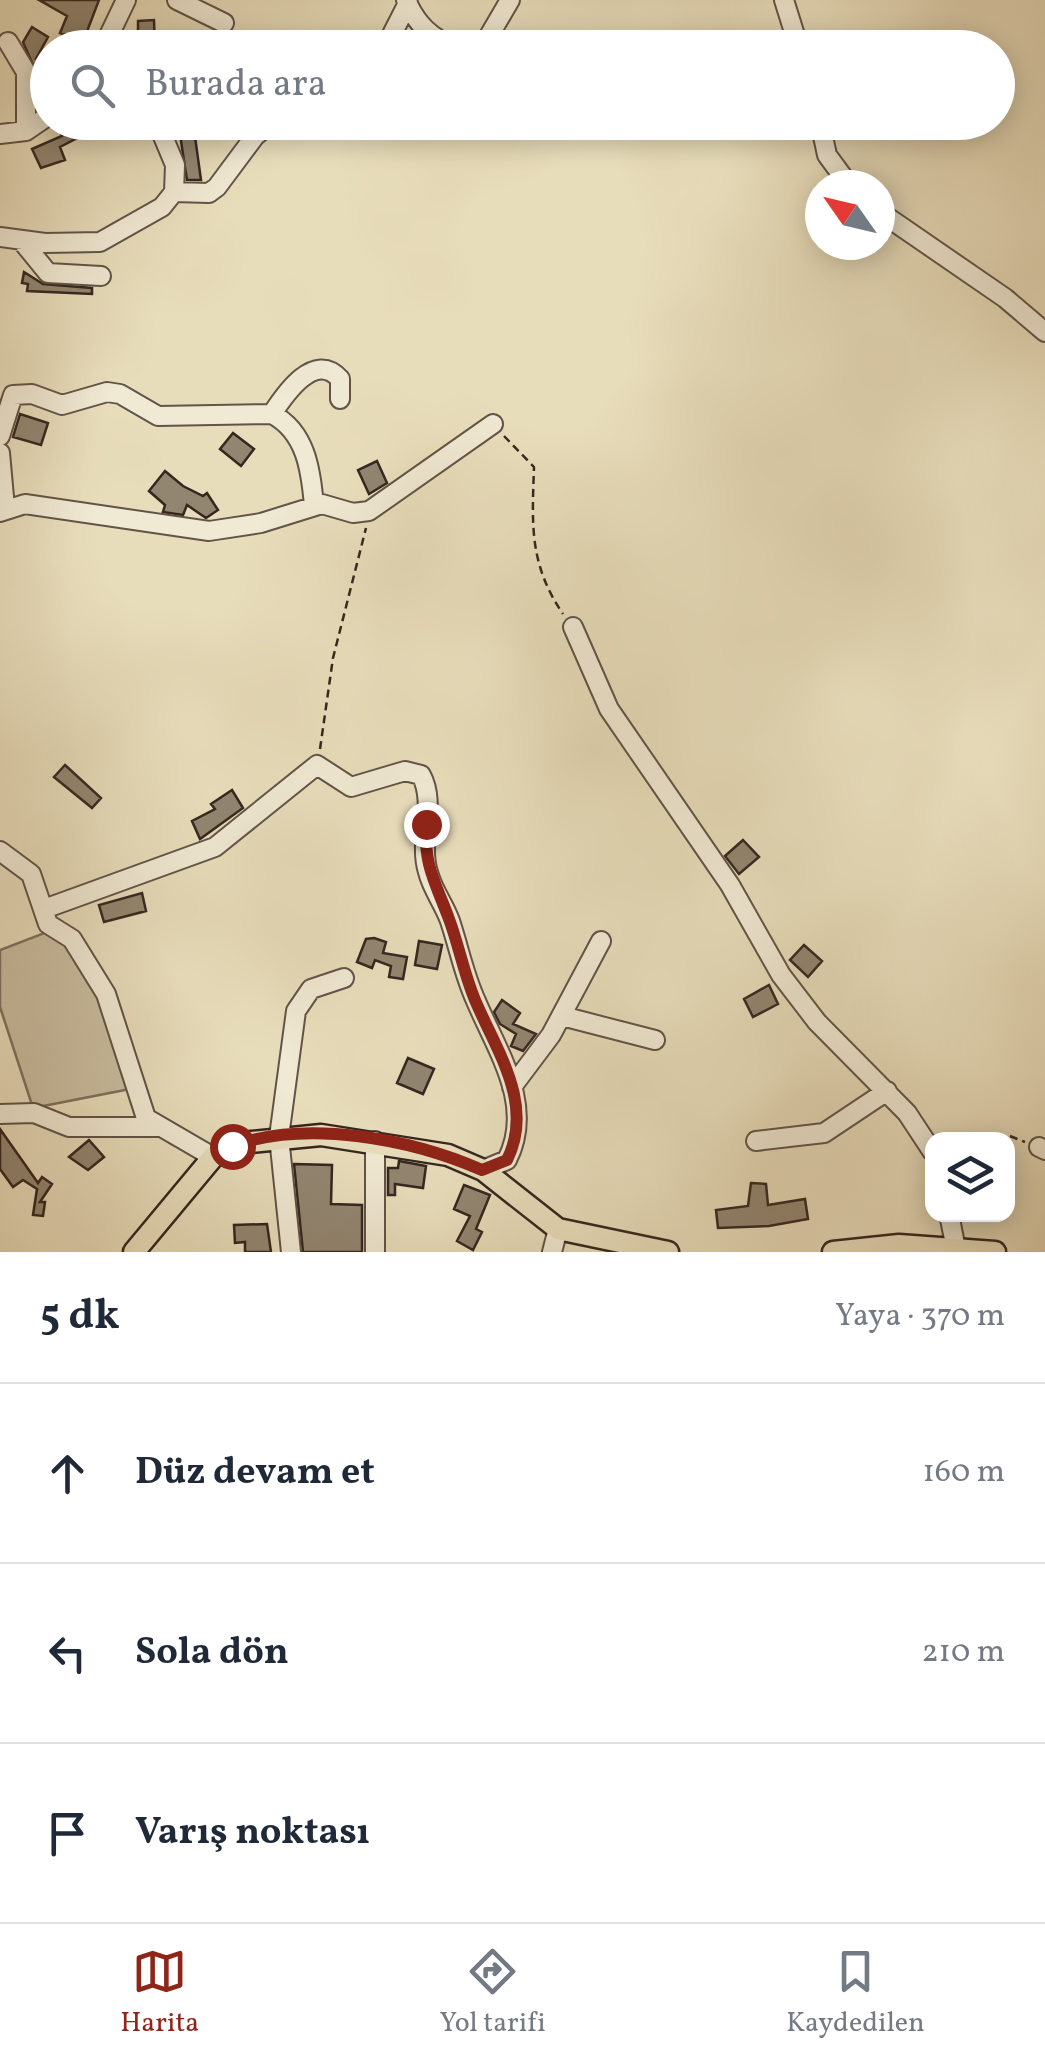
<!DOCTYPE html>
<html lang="tr">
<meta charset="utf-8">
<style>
body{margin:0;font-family:Vollkorn,serif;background:#f6f6f7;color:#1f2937}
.controls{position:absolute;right:30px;bottom:30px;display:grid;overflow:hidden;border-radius:20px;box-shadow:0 5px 25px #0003}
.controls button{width:90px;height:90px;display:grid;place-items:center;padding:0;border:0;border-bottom:2px solid #e0e1e3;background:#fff;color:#1f2937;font:50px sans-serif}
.compass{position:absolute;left:805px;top:170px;width:90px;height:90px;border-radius:50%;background:#fff;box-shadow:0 5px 25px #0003;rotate:304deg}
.stop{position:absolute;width:30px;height:30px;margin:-22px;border:8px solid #8f2418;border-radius:50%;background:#fff}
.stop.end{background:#8f2418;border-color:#fff;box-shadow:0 2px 10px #0008}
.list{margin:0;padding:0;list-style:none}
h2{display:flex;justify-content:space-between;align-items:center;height:130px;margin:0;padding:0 40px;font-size:42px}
h2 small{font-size:32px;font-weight:400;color:#747a83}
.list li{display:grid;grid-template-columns:65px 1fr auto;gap:30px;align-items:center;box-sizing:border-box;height:180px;padding:0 40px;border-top:2px solid #e0e1e3}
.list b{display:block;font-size:38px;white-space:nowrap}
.list em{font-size:32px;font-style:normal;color:#747a83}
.icon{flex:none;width:55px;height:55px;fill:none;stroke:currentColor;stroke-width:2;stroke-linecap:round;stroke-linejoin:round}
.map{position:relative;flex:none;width:1045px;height:1252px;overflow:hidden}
.search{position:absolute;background:#fff;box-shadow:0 5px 25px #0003;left:30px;right:30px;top:30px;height:110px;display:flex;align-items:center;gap:25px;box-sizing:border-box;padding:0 35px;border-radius:55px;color:#747a83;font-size:38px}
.sheet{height:670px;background:#fff}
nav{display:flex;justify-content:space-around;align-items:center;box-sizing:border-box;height:140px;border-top:2px solid #e0e1e3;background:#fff;font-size:28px;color:#747a83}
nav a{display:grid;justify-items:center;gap:5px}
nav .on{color:#8f2418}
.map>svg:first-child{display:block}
.green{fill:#cabea1;stroke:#807260;stroke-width:2.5}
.building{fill:#928671;stroke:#352720;stroke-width:2.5}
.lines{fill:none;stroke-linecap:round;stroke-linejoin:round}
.minor-casing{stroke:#625447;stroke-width:22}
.major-casing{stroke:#352720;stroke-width:25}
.path{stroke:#352720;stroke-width:2.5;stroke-dasharray:8 5;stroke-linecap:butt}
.minor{stroke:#f0e9d3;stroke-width:18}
.major{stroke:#e8ddbb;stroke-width:20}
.route{stroke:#8f2418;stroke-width:12}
</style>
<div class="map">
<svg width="1045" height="1252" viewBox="0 0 1045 1252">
<rect width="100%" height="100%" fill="#e8ddbb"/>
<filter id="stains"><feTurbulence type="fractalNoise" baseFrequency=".002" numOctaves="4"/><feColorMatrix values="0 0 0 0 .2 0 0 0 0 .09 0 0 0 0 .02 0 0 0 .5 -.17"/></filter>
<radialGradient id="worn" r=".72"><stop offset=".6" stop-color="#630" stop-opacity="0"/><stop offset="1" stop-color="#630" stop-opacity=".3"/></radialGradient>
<path class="green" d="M47 932 59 935 108 1007 130 1089 33 1108 0 1007V950Z"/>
<path class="building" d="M39 0H99L83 42 60 33 67 16Z
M154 20 155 48H117L122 38 138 42V21Z
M32 27 48 37 36 59 48 64 42 86 23 42Z
M64 122H89L81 136 60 147 65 160 41 168 32 149 62 136 57 126Z
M178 122H193L201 180H187Z
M24 272 43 284 92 288V294L27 291 28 284 22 283Z
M20 414 48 423 41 445 13 437Z
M233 433 254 449 241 466 220 449Z
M377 461 387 483 369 494 358 470Z
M165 471 183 486 203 496 207 493 218 510 206 518 187 505 183 515 163 512 165 505 149 491Z
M65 765 101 798 92 808 54 777Z
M232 790 243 808 200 839 192 821 215 809 211 804Z
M743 840 759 857 739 874 725 856Z
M142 893 146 911 104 922 99 905Z
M374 938 386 942 383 953 407 957 403 979 389 977 391 966 375 960 372 968 357 962 366 939Z
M419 941 442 945 437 969 415 965Z
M804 945 822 961 808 977 790 960Z
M769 985 778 1004 753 1017 744 999Z
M502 1000 520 1013 513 1024 536 1034 523 1051 511 1046 516 1034 500 1024 494 1012Z
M408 1058 434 1069 423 1094 397 1083Z
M0 1129 38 1183 42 1177 52 1184 40 1202H45L43 1216 33 1215 37 1189 23 1180 13 1187 0 1169Z
M89 1140 104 1157 88 1170 69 1157Z
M399 1161 426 1166 423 1188 395 1184V1195H388V1168H398Z
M294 1164 332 1165 331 1204 362 1205V1252H303Z
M751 1183 766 1184 768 1205 805 1199 808 1219 769 1226 718 1228 716 1210 748 1206Z
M464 1185 490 1195 476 1229 482 1232 473 1250 457 1241 470 1216 454 1209Z
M267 1224 271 1252H245V1242L235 1243 234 1225Z"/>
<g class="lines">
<defs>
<path id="minor" d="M177 0 224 23
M406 0C417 25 431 38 456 48
M784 0 799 48
M8 42 26 72V131
M103 48 126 0
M385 48 408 3
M473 48 486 41 510 0
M312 122H343
M820 122 827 155 849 185
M0 134 26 131 48 116
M174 192 209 193 217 187 255 136 272 122
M880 212 1005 298 1045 332
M0 237 45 243 100 242 162 207 174 192 175 165 157 122
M21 240 48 273 101 276
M272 414C285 394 315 350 340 379V399
M0 436 13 395 32 394 62 405 107 392 120 394 158 416 272 414C306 432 311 470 314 506
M0 453 5 508
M0 512 25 504 209 531 261 523 322 504 353 513 369 511 493 424
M573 627 609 709 730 885 781 975 817 1022 907 1113 932 1151
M0 851 31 874 48 924 72 939 106 994 146 1118 213 1157
M44 909 215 847 317 765 351 787 405 771 421 775C437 804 418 840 428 872 432 889 444 904 450 921 459 948 464 975 476 1001 497 1051 535 1105 507 1160L483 1170
M562 1016 655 1040
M512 1087 551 1035 601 941
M0 1114 34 1113 69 1127H160
M375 1141V1252
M756 1141 824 1133 887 1091
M1039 1147 1045 1150
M949 1214 956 1249
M291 1252 279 1137 296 1011 311 989 344 978
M552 1252 558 1229"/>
<path id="major" d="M134 1252 213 1157 241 1143 321 1135 448 1155 483 1170 558 1229 668 1252
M833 1252 899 1245 995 1252"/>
</defs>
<use href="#minor" class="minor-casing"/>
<use href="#major" class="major-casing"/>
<path class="path" d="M504 436 534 467C532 525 529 564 563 614
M320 749 333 658 366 528
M1010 1136 1025 1142"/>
<use href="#minor" class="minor"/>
<use href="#major" class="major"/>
</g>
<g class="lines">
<path class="route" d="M232 1146C308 1119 411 1139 482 1170L507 1160C535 1104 496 1050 475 1000 464 974 459 946 449 919 435 881 424 867 426 824"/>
</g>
<rect width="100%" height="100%" filter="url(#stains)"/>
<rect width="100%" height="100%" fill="url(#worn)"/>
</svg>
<div class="controls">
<button><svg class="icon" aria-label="layers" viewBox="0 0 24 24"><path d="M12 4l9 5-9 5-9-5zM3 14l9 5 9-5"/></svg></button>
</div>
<svg class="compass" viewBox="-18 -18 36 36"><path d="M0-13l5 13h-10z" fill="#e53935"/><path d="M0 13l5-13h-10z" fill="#747a83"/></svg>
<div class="stop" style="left:232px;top:1146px"></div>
<div class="stop end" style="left:426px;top:824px"></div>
<div class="search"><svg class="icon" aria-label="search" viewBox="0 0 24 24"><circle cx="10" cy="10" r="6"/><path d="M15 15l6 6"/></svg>Burada ara</div>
</div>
<section class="sheet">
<h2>5 dk<small>Yaya · 370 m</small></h2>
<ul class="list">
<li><svg class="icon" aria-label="ahead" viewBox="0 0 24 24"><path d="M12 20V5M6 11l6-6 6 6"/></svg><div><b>Düz devam et</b></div><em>160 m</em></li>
<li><svg class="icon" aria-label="left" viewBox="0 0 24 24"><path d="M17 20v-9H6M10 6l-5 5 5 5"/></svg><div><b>Sola dön</b></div><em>210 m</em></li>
<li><svg class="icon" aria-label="arrive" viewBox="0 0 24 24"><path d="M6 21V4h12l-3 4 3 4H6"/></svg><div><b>Varış noktası</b></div></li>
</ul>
</section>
<nav>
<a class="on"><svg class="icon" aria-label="map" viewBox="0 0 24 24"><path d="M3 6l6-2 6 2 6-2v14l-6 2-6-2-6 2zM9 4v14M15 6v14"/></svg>Harita</a>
<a><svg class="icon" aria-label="directions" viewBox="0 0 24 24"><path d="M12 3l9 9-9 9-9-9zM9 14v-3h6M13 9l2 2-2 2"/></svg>Yol tarifi</a>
<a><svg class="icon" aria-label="saved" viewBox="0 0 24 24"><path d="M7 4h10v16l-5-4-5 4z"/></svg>Kaydedilen</a>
</nav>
